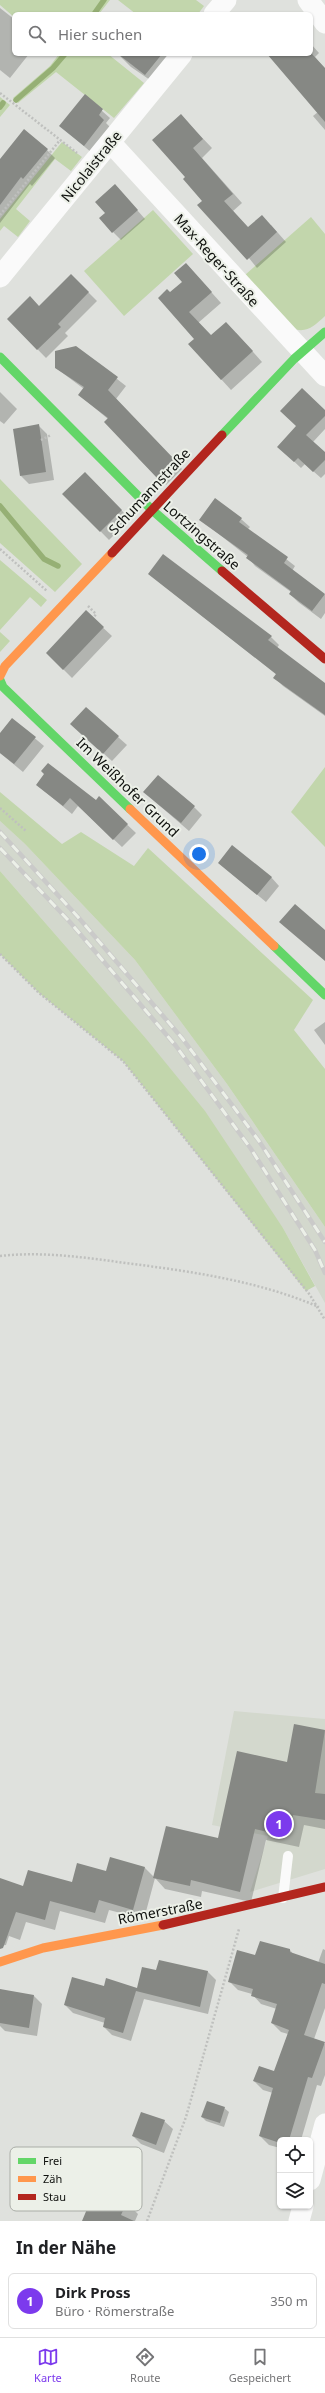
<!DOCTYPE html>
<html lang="de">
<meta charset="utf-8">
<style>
body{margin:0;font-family:"Noto Sans",sans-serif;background:#f2f2f2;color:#202124}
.controls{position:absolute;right:12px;bottom:12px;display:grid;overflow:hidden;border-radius:6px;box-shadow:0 1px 3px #0004}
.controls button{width:36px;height:36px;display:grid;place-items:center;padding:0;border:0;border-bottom:1px solid #e0e0e0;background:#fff;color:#202124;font:20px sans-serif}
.you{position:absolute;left:199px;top:854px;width:14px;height:14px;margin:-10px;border:3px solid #fff;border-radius:50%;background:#1a73e8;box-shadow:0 0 0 6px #1a73e833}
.badge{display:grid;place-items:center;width:26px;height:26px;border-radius:50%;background:#7c3aed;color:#fff;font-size:13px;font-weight:700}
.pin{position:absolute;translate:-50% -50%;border:2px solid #fff;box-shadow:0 1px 4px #0006}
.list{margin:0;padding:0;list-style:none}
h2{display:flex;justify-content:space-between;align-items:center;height:52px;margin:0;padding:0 16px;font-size:17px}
h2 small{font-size:13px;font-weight:400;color:#757577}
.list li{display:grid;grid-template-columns:26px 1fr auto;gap:12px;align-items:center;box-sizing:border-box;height:56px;margin:0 8px 8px;padding:0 8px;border:1px solid #e0e0e0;border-radius:6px}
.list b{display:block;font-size:15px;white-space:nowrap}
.list p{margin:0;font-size:13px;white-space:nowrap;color:#757577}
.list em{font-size:13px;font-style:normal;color:#757577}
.icon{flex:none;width:22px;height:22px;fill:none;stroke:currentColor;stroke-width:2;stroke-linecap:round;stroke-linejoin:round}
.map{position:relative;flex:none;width:325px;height:2221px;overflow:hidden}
.search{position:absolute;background:#fff;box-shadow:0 1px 3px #0004;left:12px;right:12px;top:12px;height:44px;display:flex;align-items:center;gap:10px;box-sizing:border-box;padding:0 14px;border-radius:6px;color:#757577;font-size:15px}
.sheet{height:116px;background:#fff}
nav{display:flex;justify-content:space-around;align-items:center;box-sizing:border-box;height:56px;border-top:1px solid #e0e0e0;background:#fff;font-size:11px;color:#757577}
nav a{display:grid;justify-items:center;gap:2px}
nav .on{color:#7c3aed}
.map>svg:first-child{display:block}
.built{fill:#d3d8cd}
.green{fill:#c2d6ac}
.shadow{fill:#0003}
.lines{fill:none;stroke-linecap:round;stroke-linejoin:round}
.stream{stroke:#96b075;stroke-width:5.5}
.building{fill:#868884}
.path{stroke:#bfc0be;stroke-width:2.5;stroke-dasharray:2 2;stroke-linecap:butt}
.lane{stroke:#fafafa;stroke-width:10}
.street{stroke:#fafafa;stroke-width:21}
.fast{stroke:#63d668;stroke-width:9}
.slow{stroke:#ff974d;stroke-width:9}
.jam{stroke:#b3261e;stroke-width:9}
.rail-casing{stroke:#cacac9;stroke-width:4.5}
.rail{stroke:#ecf0e8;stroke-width:3;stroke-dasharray:9;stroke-linecap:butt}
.labels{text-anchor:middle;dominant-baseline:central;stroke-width:4;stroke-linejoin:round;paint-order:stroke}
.street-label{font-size:14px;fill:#0f110e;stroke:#ecf0e8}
.key{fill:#ecf0e8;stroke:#aaada7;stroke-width:1}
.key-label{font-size:11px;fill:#0f110e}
</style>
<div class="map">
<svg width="325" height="2221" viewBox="0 0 325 2221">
<rect width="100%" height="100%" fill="#dfe1dd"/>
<path class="built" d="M0 821 25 844 135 960 227 1084 325 1227V1303L283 1228 143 1035 0 871Z
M234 1711 325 1719V1869L250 1892 268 1836 212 1825Z"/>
<path class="green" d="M0 0H110L99 14H14V17L0 5Z
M118 0H196L204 6 198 14H136Z
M59 54H108L144 83 114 118 56 72 18 103 13 98 50 66Z
M0 97 10 105 0 117Z
M62 142 82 157 71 171 55 159 16 209 30 221 18 237 4 226 0 231V219Z
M153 210 193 254 124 316 84 271Z
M311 217 325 234V316C314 326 308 333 293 329L245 275Z
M0 479 82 564 55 592 0 543Z
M0 560 47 600 41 607 30 597 0 630Z
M0 632 10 641 0 652Z
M325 767V847L291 812Z
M0 792 62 844 81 832 134 866 148 848 313 1000 294 1030 325 1069V1227L227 1084 135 960 25 844 0 821Z
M0 871 143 1035 205 1111 283 1228 315 1286 306 1291 123 1061 39 993 0 954Z"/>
<path class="shadow" d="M0 8 14 19V54H29L10 78 0 70Z
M311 44 319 53 315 57 325 69V130L313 116 318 112 268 54H311Z
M118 54H170L153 82 131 67Z
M85 96 110 118 106 123 111 128 92 153 60 126Z
M190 125 212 148 202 158 242 203 233 211 248 228 271 225 286 242 257 268 185 179Z
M47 150 55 158 32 186 30 184 0 223V163Z
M123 194 145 219 121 240 113 232Z
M186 264 221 303 198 323 211 337 236 333 262 362 231 390 189 344 195 339 170 294 183 282Z
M71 275 97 301 65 333 68 336 46 358 8 319 39 307Z
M76 347 126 386 116 399 182 469 166 485 138 458 139 457 108 419 79 395 84 389 56 368Z
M0 392 17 409 4 424 0 421Z
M325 411V429L313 442 325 453V474L321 478 305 464 301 468 285 453Z
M38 425 47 434 54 480 29 484 21 476Z
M85 473 130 519 109 540 64 494Z
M241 519 250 527 248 529 295 566 292 571 325 595V613L321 619 298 602 290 594 291 592 255 566 248 557 201 520Z
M149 574 271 637 279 645 277 648 325 691V716L283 686 275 678 277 675Z
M86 612 112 636 72 678 47 653Z
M12 719 44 746 23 772 0 753V735Z
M80 732 118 737 127 745 112 761Z
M37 785 96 801 99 798 136 833 122 847 78 806 72 814Z
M153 800 194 807 202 815 189 831Z
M219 863 271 877 279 886 266 902Z
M325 1022V1045L314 1030Z
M295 1726 325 1731V1829L304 1825 299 1847 266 1840 251 1902 202 1891 201 1897 165 1889 155 1878 144 1919 109 1910 105 1923 60 1911 55 1930 26 1922 20 1940 9 1936 6 1945 0 1946V1879L24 1887 72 1883 107 1872 145 1868 154 1877 219 1840 288 1763Z
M323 1949 325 1950V2008L314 2039 325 2044V2075L321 2086 317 2085 301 2140H280V2148L269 2145 260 2136 273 2093 263 2090 254 2081 275 2072 288 2034 281 2032 272 2023 277 2009 261 2004 252 1994 238 1990 229 1981 256 1957 290 1950 294 1955 318 1963Z
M160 1961 208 1972 216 1980 208 2014 144 1999 131 2041 112 2035 104 2027 105 2023 73 2013 65 2005 104 1987 137 1989 157 1971Z
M34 1996 42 2004 37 2036 5 2031 0 2026V1999Z
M224 2108 229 2112 224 2127 206 2121 202 2117Z
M164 2121 173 2129 164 2153 141 2144 133 2136Z
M126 2202 138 2214 135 2221H83Z"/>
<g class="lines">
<path class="stream" d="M94 14 104 0
M16 100 53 68 65 54
M0 107 3 103
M0 506 44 559 58 566"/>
</g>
<path class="building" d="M118 54H162L145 75Z
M267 54H312L325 68V122Z
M85 94 103 109 99 115 104 120 84 146 59 126Z
M181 114 203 139 193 148 233 194 224 201 248 227 262 215 277 232 247 260 197 205 202 201 183 179 185 177 152 140Z
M24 129 48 149 23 179 21 177 0 205V159Z
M115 184 138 210 112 233 99 218 105 213 95 202Z
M186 263 212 292 189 312 211 335 226 322 253 351 221 380 188 344 194 339 158 298 167 289 170 292 182 282 174 273Z
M71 274 89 292 58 324 61 327 37 350 7 319 30 296 39 306Z
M76 346 118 377 108 390 175 460 157 478 104 422 108 418 78 395 84 387 55 368V351Z
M302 388 325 410V416L306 435 325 452V460L313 472 298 458 294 462 277 447 296 426 280 411Z
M39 424 46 472 20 476 13 429Z
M85 472 122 510 100 532 62 494Z
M215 498 242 518 239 522 288 557 284 563 325 594 312 611 289 594 291 591 246 558 248 555 199 520Z
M163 554 272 636 268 640 325 683V715L273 678 276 674 148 574Z
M86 610 104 627 63 670 46 653Z
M86 707 119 736 103 754 70 724Z
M12 718 36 737 14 764 0 753V733Z
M48 763 96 800 99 796 128 824 113 840 70 798 63 806 36 785 44 774 41 771Z
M158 775 195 806 181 823 143 792Z
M232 845 272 877 257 895 218 863Z
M295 904 325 930V961L279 922Z
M294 1724 325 1730 315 1793 325 1794V1820L293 1815 288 1837 255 1829 240 1892 191 1880 190 1886 153 1878 166 1826 218 1838 237 1751 287 1762Z
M110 1857 145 1867 133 1910 99 1900 95 1913 50 1901 45 1920 16 1912 3 1948 0 1949V1878L23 1886 28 1870 72 1882 77 1863 106 1871Z
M260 1941 290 1949V1952L325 1964V1984L322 1983 304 2035 325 2042 312 2078 308 2077 289 2140H280V2143L259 2136 273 2088 253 2081 259 2066 274 2071 289 2030 271 2023 277 2004 251 1996 253 1989 228 1982 237 1950 255 1955Z
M159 1960 208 1971 200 2007 136 1991 123 2033 103 2027 105 2018 64 2005 72 1977 104 1986 106 1978 137 1988 142 1967 156 1970Z
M0 1989 34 1995 29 2028 0 2023Z
M207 2101 225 2107 220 2123 201 2117Z
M141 2112 165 2120 156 2145 132 2136Z
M103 2191 127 2202 121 2215 134 2221H82L90 2202 97 2205Z"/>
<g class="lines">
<path class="path" d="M0 93 77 153
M0 215 60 140
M41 440 51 435
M0 549 47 591
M88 606 96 614 94 617
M0 808 26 831
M0 954 39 993 123 1061 310 1295 325 1320
M0 1256C45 1251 88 1258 133 1264 196 1272 261 1282 319 1307
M147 2221 186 2117 239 1929"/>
<path class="lane" d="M283 1898 288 1856"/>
<path class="street" d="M308 0 325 23
M214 14 226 0
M110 142 325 376
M0 277 182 54
M310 2180 325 2124
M299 2221 303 2206"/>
<path class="fast" d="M0 357 151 509 222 571
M222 435 294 359 325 332
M0 680 3 687 130 809
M274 946 325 995"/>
<path class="slow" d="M0 676 5 666 112 553
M130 809 274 946
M0 1962 43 1948 163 1925"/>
<path class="jam" d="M112 553 222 435
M222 571 325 659
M163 1925 325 1887"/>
<defs>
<path id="rail" d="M0 832 78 917 182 1038 259 1141 325 1242
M0 848 69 921 176 1046 251 1149 315 1250 325 1273"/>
</defs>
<use href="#rail" class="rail-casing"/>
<use href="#rail" class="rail"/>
</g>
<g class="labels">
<g class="street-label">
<text transform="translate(91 166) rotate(-51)">Nicolaistraße</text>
<text transform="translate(217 260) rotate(48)">Max-Reger-Straße</text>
<text transform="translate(149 491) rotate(-47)">Schumannstraße</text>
<text transform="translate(202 535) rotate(41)">Lortzingstraße</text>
<text transform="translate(128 787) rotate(44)">Im Weißhofer Grund</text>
<text transform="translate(160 1911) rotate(-11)">Römerstraße</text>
</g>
</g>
<rect x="10" y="2147" width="132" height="64" rx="6" class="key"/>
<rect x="18" y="2158" width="18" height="6" fill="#63d668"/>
<rect x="18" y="2176" width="18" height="6" fill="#ff974d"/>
<rect x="18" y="2194" width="18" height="6" fill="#b3261e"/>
<g class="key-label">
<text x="43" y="2165">Frei</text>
<text x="43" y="2183">Zäh</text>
<text x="43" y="2201">Stau</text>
</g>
</svg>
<div class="controls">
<button><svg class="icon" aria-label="locate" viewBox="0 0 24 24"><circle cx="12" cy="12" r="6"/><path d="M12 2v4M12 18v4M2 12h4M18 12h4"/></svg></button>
<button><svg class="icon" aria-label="layers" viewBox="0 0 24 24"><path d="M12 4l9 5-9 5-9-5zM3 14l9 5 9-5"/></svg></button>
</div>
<div class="you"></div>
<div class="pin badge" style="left:279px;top:1824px">1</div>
<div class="search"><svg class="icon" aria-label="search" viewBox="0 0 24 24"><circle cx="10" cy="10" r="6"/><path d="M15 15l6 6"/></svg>Hier suchen</div>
</div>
<section class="sheet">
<h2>In der Nähe<small></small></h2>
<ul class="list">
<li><span class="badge">1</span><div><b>Dirk Pross</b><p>Büro · Römerstraße</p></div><em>350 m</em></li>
</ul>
</section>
<nav>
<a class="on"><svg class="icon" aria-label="map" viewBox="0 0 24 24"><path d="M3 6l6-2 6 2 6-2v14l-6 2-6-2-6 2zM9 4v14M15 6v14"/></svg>Karte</a>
<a><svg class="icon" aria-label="directions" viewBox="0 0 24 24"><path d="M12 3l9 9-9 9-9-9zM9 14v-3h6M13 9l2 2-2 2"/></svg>Route</a>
<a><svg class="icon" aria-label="saved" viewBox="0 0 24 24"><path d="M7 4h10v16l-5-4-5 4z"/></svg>Gespeichert</a>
</nav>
